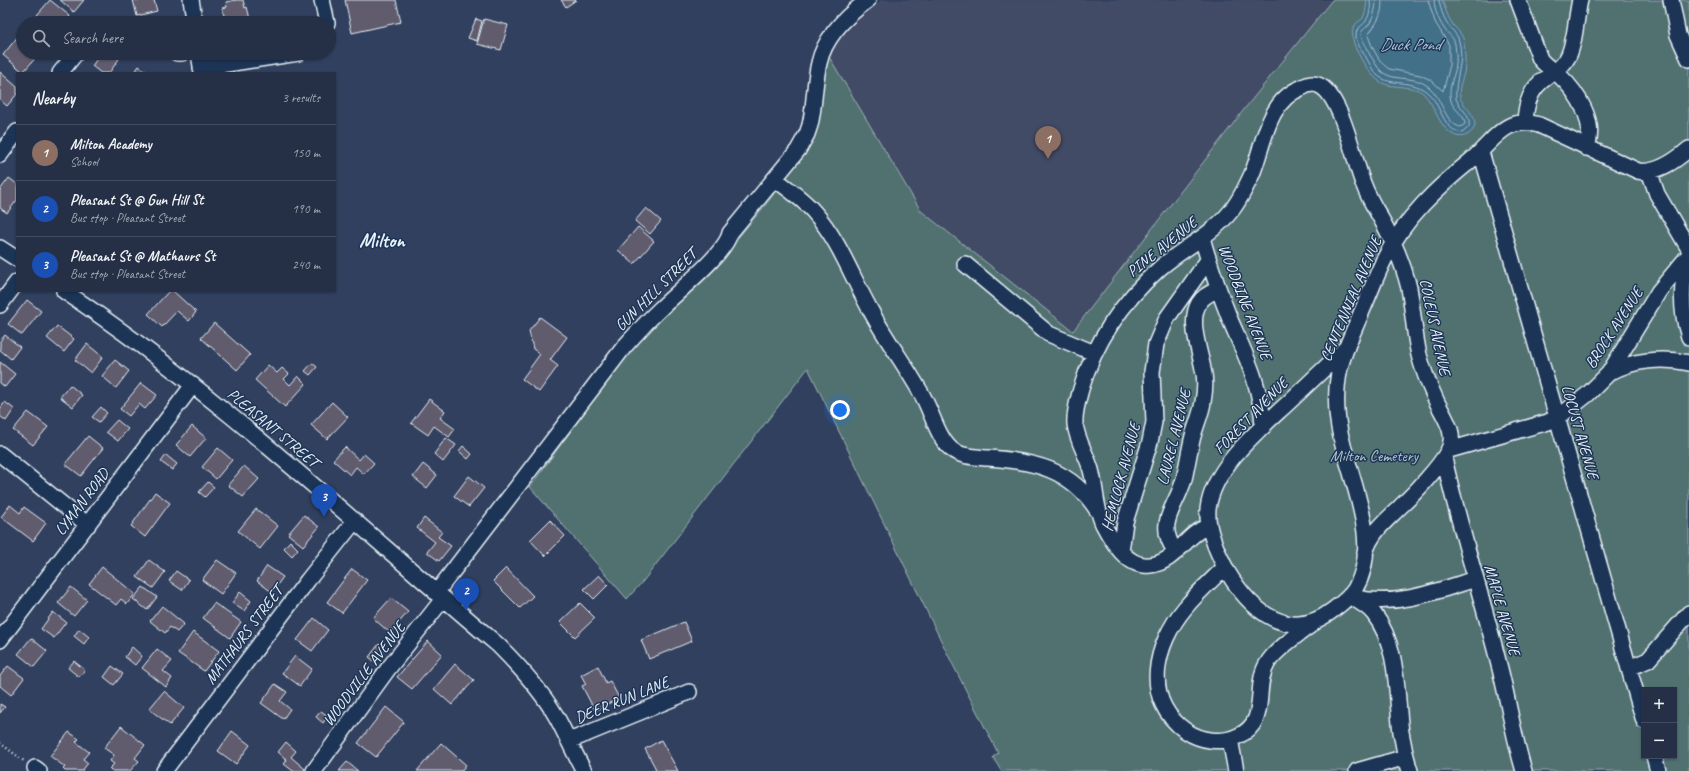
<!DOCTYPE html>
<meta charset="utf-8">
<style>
body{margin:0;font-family:Caveat,sans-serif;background:#313c51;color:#f1f3f6}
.controls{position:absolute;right:12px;bottom:12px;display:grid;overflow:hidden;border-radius:0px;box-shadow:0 1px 3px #0004}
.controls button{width:36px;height:36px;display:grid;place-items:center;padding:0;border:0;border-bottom:1px solid #424b5f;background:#253046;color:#f1f3f6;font:20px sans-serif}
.you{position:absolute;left:840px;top:410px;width:14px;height:14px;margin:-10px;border:3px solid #fff;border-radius:50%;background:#1a73e8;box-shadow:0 0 0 6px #1a73e833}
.badge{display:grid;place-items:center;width:26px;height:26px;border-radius:50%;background:#8bbbb9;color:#fff;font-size:13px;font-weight:700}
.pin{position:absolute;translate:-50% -33px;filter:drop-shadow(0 1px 2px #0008)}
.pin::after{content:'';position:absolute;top:21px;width:14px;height:12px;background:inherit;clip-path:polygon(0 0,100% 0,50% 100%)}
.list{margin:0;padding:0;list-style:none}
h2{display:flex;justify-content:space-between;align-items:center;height:52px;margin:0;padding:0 16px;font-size:17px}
h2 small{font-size:13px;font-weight:400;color:#a3a9b3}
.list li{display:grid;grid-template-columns:26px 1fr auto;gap:12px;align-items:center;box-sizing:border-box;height:56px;padding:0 16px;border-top:1px solid #424b5f}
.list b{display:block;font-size:15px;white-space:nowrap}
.list p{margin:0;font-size:13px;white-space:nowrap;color:#a3a9b3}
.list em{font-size:13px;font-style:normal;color:#a3a9b3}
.icon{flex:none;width:22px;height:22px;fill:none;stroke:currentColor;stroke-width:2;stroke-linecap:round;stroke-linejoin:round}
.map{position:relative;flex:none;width:1689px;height:771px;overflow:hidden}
.search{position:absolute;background:#253046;box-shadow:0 1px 3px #0004;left:16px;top:16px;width:320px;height:44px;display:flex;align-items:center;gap:10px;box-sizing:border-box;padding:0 14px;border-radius:22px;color:#a3a9b3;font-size:15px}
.panel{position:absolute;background:#253046;box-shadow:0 1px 3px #0004;left:16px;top:72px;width:320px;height:220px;border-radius:0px}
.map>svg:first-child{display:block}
.built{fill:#424b66}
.green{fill:#517171;stroke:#9cb1b4;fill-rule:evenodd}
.water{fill:#436f89;stroke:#85a3b5}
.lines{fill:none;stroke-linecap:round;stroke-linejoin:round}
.shore{stroke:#a6bdcc;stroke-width:1}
.building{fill:#605b6e;stroke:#e8f1f8}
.minor-casing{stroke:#e8f1f8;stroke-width:18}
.path{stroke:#e8f1f8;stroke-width:2.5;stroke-dasharray:1 3;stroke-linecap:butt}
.minor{stroke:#1d3557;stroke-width:15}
.labels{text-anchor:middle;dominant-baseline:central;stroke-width:3;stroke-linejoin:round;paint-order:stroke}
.street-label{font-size:16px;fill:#e8f1f8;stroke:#1d3557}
.park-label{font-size:16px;fill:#b3c4c9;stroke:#1d3557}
.water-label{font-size:17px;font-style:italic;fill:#aec4d1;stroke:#1d3557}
.district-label{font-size:20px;font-weight:bold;fill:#e8f1f8;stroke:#1d3557}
</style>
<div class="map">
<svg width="1689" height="771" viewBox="0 0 1689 771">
<rect width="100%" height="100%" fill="#31405e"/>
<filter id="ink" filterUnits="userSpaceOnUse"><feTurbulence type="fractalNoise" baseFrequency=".025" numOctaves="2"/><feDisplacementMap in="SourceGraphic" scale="8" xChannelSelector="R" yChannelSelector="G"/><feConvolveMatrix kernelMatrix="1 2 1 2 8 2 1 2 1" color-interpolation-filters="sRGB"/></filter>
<g filter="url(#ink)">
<path class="built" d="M882 0H1332L1246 107 1073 332 921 211 828 55 837 38 859 16Z"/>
<path class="green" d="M1332 0H1689V771H1001L993 757 998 753 952 663 808 368 644 580 627 599 530 487 619 365 657 319 717 263 767 203 805 152C821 127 822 93 825 63L828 55 921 211 1073 331 1246 107ZM1644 690H1674V756H1644Z"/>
<path class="water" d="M1367 0H1442C1445 8 1448 18 1453 25 1458 31 1463 34 1464 43 1465 52 1466 64 1464 73 1462 81 1458 87 1460 97 1461 106 1488 122 1467 135 1464 137 1460 137 1456 136 1438 129 1436 105 1423 93 1417 88 1410 88 1403 87 1396 86 1388 86 1382 83 1371 77 1362 61 1356 49 1353 42 1350 30 1356 24 1358 21 1361 21 1363 18 1366 12 1366 6 1367 0Z"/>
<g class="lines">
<path class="shore" d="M1370 0C1371 7 1370 14 1366 21 1363 26 1356 27 1356 35 1356 43 1362 51 1366 57 1369 63 1373 71 1377 75 1391 88 1413 77 1430 95 1441 106 1443 130 1462 133L1469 127C1471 114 1461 110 1456 99 1454 79 1465 62 1459 41 1458 35 1454 33 1451 28 1445 22 1440 9 1439 0
M1376 0C1376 8 1374 16 1370 23 1367 28 1361 29 1361 35 1362 42 1367 49 1370 55 1374 60 1377 68 1382 72 1397 83 1416 73 1432 90 1442 100 1446 125 1461 127L1465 124C1465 114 1454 111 1451 101 1448 91 1452 81 1455 71 1457 64 1456 51 1455 44 1454 38 1450 36 1446 31 1440 24 1434 10 1434 0
M1382 0C1382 17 1377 22 1368 35 1371 46 1379 63 1389 69L1420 75 1431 80 1443 91 1449 69V45L1435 22 1428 0"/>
</g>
<path class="building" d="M50 0 70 16 65 23H46L37 15Z
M60 0H84L74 12Z
M133 0H154L157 11 137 16Z
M236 0H243L245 8 247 7 251 23H226L222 8 227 7 226 2Z
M345 0H396L401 22 352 33Z
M561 0H576L566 7Z
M476 19 482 21 477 41 468 38Z
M484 19 508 25 501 50 477 44Z
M19 35 23 39V53H40L23 72 3 55Z
M101 53H111L119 59 109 73H101L92 66Z
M139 66 148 73H134Z
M0 72 17 87V94L7 106 0 100Z
M9 178 17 184V200L7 213 0 208V190Z
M646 208 661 221 650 234 635 221Z
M638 227 654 241 634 264 618 250Z
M169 291H173L196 312 189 321 177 311 162 327 148 314Z
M27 300 41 311 22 335 8 324Z
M540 317 567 337 550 360 558 366 539 392 522 379 540 354 533 349 529 331Z
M214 323 250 355 237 370 201 338Z
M57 326 74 339 64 352 47 338Z
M5 335 20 347 11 359 0 350V341Z
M87 344 103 357 91 373 75 360Z
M115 360 129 371 116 388 102 376Z
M0 362 15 374 5 387 0 383Z
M312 363 317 367 310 375 305 371Z
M268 365 277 373 282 368 289 374 284 379 290 385 298 376 306 384 285 407 255 380Z
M141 383 157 395 145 409 139 404 129 416 120 409Z
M70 385 82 395 73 407 60 397Z
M429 399 445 411 440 418 455 429 449 437 434 426 428 435 411 423Z
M5 402 14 409 6 421 0 416V409Z
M332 402 348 417 327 439 311 425Z
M101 407 107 413 99 422 92 417Z
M28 412 48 427 33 445 13 430Z
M117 420 128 429 118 441 106 432Z
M192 426 206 438 190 457 176 445Z
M88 436 103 448 81 476 65 464Z
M446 438 456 445 443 462 434 454Z
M463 446 472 454 468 459 459 451Z
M345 447 359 460 364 454 374 463 364 474 356 467 350 475 333 460Z
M218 448 232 460 216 479 202 467Z
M166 455 177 464 172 470 161 462Z
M423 464 437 475 427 488 413 477Z
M244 466 259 479 243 497 228 485Z
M469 476 484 488 469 507 454 496Z
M208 482 214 487 205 497 199 492Z
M155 492 170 503 145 537 131 526Z
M10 505 20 513 24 507 46 523 33 541 1 517Z
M256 509 278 526 260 549 238 531Z
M304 515 319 527 303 546 288 534Z
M424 518 442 532 438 537 451 546 439 561 427 552 435 542 417 528Z
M550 520 565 536 545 556 530 540Z
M290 541 298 549 292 556 284 548Z
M149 560 165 572 153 588 137 577Z
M217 560 236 573 221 594 202 580Z
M267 566 283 577 272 592 257 581Z
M102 567 135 594 127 604 121 599 116 605 89 584Z
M506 568 533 596 520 608 493 581Z
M352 569 367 580 342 613 327 602Z
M176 571 189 580 182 590 169 581Z
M599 575 608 585 594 599 584 589Z
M71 587 87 600 74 616 58 603Z
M143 587 157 597 147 610 133 599Z
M240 592 251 601 244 611 232 603Z
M391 598 408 612 390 633 373 618Z
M214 603 241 622 230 638 203 618Z
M580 603 595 618 575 637 560 622Z
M162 606 184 624 177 632 170 627 165 633 150 621Z
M53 612 66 622 54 638 41 629Z
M314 618 328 630 312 651 297 640Z
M684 622 692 641 649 659 641 640Z
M79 629 89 637 84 644 74 636Z
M193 632 219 651 204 671 178 653Z
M31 638 47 651 34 667 18 654Z
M428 641 442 654 412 689 397 677Z
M379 644 386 649 375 662 369 657Z
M132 647 142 656 135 665 125 657Z
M157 649 172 661 163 671 172 678 166 687 142 668Z
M295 656 312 669 300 686 282 673Z
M74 661 85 670 79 677 68 668Z
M455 664 474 680 452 705 434 689Z
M8 666 24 678 11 695 0 686V676Z
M112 666 123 674 114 685 104 677Z
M598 666 606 683 610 681 619 698 595 711 582 686 586 684 581 675Z
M275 684 287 692 280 701 290 709 283 719 261 703Z
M164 691 184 708 170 725 149 709Z
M0 704 5 707 0 713Z
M386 707 404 722 376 757 358 743Z
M321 711 328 716 323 723 316 717Z
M121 726 145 745 135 758 139 761 130 771H111L109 769 114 764 110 761 114 755 104 748Z
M232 731 250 745 236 764 218 751Z
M69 732 79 739 76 742 89 752 83 759 88 763 82 771H65L63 769 65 767 50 756Z
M661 740 678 771H652L656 769 645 749Z
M286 742 296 751 291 757 305 769 303 771H293L284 764 287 760 278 752Z
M441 743 466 765 461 771H417Z
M347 762 358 771H339Z"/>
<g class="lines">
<defs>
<path id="minor" d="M191 0 195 23
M322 0 327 23
M1518 0 1540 59C1545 66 1552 69 1559 75 1577 92 1598 123 1586 148
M1671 0 1678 35 1689 59
M177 53H182
M199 53 202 73
M201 68 298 53
M60 73 76 53
M1525 122C1526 102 1531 88 1547 77 1554 72 1562 67 1566 60 1575 48 1576 16 1580 0
M1481 152 1644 721
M0 155 17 132
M1649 171 1657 194 1689 249
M775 179C788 189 803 199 814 212 840 241 853 280 872 313 887 341 906 366 921 393 931 409 937 437 951 449 961 457 976 457 988 458 1034 461 1071 469 1097 510
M1202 238C1210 266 1220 294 1231 322 1246 356 1262 388 1263 427
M0 248 17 259
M1689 259C1680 284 1681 312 1689 337
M965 264 1049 334 1094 353
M64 291C220 395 356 525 498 645 520 667 541 690 556 716 566 734 574 753 584 771
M0 305 17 282
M1347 347C1328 365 1308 384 1289 402 1260 429 1213 467 1208 509 1206 529 1218 554 1227 571 1240 593 1260 617 1286 623 1303 627 1320 620 1333 610 1341 604 1350 597 1355 589 1382 544 1351 482 1341 437 1336 416 1335 394 1339 372 1343 351 1354 331 1362 311 1370 293 1377 273 1386 256 1405 218 1437 188 1469 162 1493 143 1504 114 1539 125L1638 171C1657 174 1675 161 1689 149
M1609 373C1632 360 1663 357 1689 363
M1449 450 1548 422 1565 412 1588 394 1609 373 1659 291 1689 255
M0 454 88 525
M1444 458C1459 527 1481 593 1498 661 1508 698 1513 735 1524 771
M1209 526C1185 534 1177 562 1150 565 1127 568 1112 541 1103 524 1095 507 1096 488 1091 470 1087 455 1077 441 1075 424 1074 412 1078 400 1081 389 1095 341 1123 301 1160 268 1183 248 1212 235 1231 211 1240 200 1246 187 1252 174 1264 145 1267 101 1301 88 1306 85 1313 83 1318 85 1341 93 1354 161 1363 183 1367 194 1373 205 1379 215 1392 238 1403 263 1409 288 1413 310 1414 333 1419 355 1423 370 1429 385 1436 400 1443 416 1458 433 1448 451 1440 466 1415 493 1401 506 1386 521 1371 532 1365 553
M1121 551 1125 522 1150 442 1154 422 1152 372 1156 344 1167 318 1208 260
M1176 552C1154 523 1177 507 1184 479 1187 466 1189 453 1192 440 1195 427 1201 415 1203 402 1205 391 1206 380 1203 369 1200 351 1188 321 1199 303 1203 296 1211 293 1218 289
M1225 567C1212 580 1197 593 1185 608 1155 644 1141 700 1186 731 1201 741 1222 744 1238 736 1270 722 1253 687 1267 664 1274 650 1302 632 1315 622
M436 593 624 347C636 334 647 321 660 309 676 293 726 253 730 233L798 150 807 134 810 125C815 104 814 83 819 63 825 36 846 16 868 0
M1349 596C1358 601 1368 606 1374 614 1399 646 1396 695 1401 732 1403 745 1406 758 1410 771
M1356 598C1397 607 1437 591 1475 579
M0 640 193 385
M1629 668 1648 660 1689 613
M1230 739 1236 771
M569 741 689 692
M1654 756 1658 771
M35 768 39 771
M164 771 308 580 354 522
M314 771 388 669 443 599
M1357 771 1406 757"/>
</defs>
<use href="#minor" class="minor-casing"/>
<path class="path" d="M0 743 24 761"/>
<use href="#minor" class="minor"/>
</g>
</g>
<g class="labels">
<g class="street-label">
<text transform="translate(1162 247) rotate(-39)">PINE AVENUE</text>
<text transform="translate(656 290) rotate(-45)">GUN HILL STREET</text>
<text transform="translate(1351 299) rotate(-67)">CENTENNIAL AVENUE</text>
<text transform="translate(1245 302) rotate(69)">WOODBINE AVENUE</text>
<text transform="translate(1435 327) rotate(78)">COLEUS AVENUE</text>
<text transform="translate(1614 328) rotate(-57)">BROCK AVENUE</text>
<text transform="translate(1251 416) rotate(-46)">FOREST AVENUE</text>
<text transform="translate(273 428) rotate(40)">PLEASANT STREET</text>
<text transform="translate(1580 432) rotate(74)">LOCUST AVENUE</text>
<text transform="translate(1174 437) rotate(-76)">LAUREL AVENUE</text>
<text transform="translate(1121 477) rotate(-75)">HEMLOCK AVENUE</text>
<text transform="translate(82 502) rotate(-53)">LYMAN ROAD</text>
<text transform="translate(1502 610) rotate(74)">MAPLE AVENUE</text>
<text transform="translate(244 635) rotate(-53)">MATHAURS STREET</text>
<text transform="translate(364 674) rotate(-53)">WOODVILLE AVENUE</text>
<text transform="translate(622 700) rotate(-22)">DEER RUN LANE</text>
</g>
<g class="park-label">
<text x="1374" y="456">Milton Cemetery</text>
</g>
<g class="water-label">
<text x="1410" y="44">Duck Pond</text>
</g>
<g class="district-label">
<text x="382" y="240">Milton</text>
</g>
</g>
</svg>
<div class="controls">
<button>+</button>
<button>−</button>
</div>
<div class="you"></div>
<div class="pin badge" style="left:1048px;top:159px;background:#8d6e63">1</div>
<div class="pin badge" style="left:466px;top:611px;background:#1a4fb4">2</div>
<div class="pin badge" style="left:324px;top:517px;background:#1a4fb4">3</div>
<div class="search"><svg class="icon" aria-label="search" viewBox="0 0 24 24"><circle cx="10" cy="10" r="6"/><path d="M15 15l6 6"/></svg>Search here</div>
<section class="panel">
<h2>Nearby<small>3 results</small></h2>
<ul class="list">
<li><span class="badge" style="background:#8d6e63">1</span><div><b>Milton Academy</b><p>School</p></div><em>150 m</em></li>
<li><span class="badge" style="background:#1a4fb4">2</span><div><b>Pleasant St @ Gun Hill St</b><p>Bus stop · Pleasant Street</p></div><em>190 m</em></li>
<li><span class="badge" style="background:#1a4fb4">3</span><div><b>Pleasant St @ Mathaurs St</b><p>Bus stop · Pleasant Street</p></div><em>240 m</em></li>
</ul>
</section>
</div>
